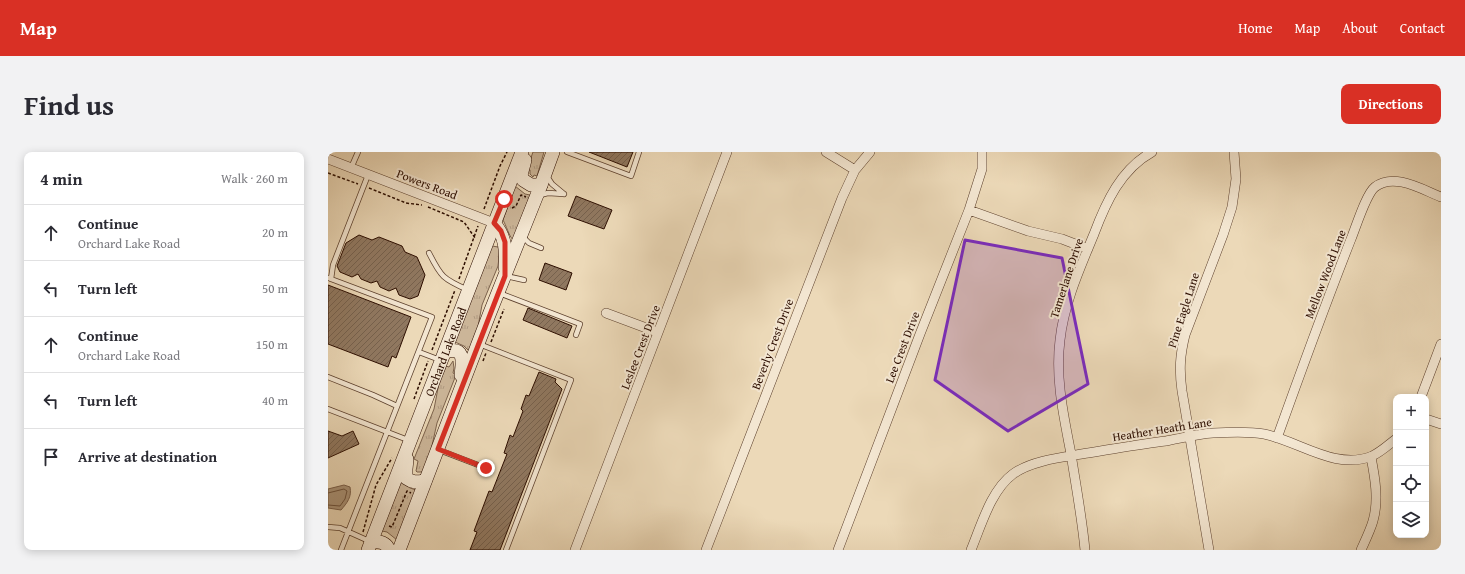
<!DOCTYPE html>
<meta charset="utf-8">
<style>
body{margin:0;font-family:"Gentium Book Plus",serif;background:#f2f2f3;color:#2b2b33}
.controls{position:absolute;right:12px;bottom:12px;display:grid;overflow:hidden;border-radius:8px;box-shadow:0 2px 10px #0003}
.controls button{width:36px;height:36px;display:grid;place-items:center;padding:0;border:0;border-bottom:1px solid #e1e1e2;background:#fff;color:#2b2b33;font:20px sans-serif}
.stop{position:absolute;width:12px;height:12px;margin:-9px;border:3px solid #d93025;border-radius:50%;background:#fff}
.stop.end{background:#d93025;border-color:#fff;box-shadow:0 1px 4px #0008}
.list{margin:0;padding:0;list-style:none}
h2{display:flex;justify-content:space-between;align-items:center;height:52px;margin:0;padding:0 16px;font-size:17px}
h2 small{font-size:13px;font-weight:400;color:#7c7c81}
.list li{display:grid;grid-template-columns:26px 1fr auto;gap:12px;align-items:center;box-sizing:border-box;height:56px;padding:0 16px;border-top:1px solid #e1e1e2}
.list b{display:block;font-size:15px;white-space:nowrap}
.list p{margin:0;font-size:13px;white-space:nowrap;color:#7c7c81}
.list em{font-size:13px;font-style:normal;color:#7c7c81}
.icon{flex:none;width:22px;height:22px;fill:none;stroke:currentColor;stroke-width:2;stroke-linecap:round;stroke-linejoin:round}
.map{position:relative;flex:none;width:1113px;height:398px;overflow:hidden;border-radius:8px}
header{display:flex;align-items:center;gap:24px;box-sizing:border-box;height:56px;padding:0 20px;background:#d93025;color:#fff}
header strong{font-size:19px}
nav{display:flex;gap:22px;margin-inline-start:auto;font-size:14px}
.intro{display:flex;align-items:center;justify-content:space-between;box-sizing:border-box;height:96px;padding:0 24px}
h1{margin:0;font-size:28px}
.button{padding:10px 18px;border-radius:8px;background:#d93025;color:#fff;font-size:14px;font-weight:700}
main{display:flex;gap:24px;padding:0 24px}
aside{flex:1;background:#fff;border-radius:8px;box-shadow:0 2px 10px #0003}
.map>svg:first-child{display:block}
.grass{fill:url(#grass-tufts);stroke:#7c624c}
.water{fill:#ab9479;stroke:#795e49}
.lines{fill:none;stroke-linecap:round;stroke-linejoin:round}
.shore{stroke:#6c513c;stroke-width:1}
.building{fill:url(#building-hatch);stroke:#2d0e00}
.service-casing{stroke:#5d412e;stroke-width:6}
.minor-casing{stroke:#5d412e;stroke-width:10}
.secondary-casing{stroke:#2d0e00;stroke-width:14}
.path{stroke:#2d0e00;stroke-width:1.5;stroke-dasharray:3 2;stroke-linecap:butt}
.service{stroke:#f3e6d1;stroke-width:4.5}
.minor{stroke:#f3e6d1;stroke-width:9}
.secondary{stroke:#f3e6d1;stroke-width:13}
.route{stroke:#d93025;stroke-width:5}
.marked{fill:#7b2cbf;fill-opacity:0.2;stroke:#7b2cbf;stroke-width:3;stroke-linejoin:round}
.labels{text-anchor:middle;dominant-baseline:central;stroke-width:4;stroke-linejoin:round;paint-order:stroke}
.street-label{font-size:12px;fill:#2d0e00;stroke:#f3e6d1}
</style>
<header>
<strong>Map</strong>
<nav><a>Home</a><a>Map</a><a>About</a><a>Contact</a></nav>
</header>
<div class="intro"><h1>Find us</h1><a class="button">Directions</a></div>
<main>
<aside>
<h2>4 min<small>Walk · 260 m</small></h2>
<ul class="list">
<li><svg class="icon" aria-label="ahead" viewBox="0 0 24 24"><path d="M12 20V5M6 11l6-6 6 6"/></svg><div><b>Continue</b><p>Orchard Lake Road</p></div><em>20 m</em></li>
<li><svg class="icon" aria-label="left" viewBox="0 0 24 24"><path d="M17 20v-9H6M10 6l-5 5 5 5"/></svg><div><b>Turn left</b></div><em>50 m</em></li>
<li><svg class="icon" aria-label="ahead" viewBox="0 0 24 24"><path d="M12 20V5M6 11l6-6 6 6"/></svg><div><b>Continue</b><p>Orchard Lake Road</p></div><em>150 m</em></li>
<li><svg class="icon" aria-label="left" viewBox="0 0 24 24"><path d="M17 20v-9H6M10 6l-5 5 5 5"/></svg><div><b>Turn left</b></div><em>40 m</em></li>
<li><svg class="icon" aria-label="arrive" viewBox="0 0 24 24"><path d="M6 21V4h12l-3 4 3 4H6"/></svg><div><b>Arrive at destination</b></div></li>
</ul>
</aside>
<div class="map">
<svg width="1113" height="398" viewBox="0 0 1113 398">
<defs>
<pattern id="grass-tufts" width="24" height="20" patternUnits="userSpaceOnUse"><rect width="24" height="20" fill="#ccb699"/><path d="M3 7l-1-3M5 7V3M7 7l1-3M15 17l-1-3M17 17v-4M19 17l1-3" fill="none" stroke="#b09b82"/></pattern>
<pattern id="building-hatch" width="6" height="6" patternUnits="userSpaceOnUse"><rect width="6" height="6" fill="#907860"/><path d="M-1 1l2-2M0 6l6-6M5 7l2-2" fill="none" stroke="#76614d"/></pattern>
</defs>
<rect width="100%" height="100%" fill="#ecd9b8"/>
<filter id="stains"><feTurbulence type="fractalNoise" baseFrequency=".005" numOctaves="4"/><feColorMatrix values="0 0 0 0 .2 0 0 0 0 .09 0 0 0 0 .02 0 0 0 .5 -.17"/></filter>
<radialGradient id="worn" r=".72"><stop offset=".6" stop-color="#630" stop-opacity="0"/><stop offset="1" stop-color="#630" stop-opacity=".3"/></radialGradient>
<path class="grass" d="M205 0H216L209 24 206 23 205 25 202 22V18L199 17Z
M187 34 197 42 202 43 185 88C181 84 178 73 175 68Z
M164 94 170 95 172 97 170 114 154 153 149 180 141 199 136 194 127 190Z
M125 209 126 216 125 221 128 223 109 271 103 298 95 320H89L88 319 90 309 86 307 106 257 111 231 118 214 121 215Z
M73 329 82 336 88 338 69 388 59 380 54 379Z"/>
<path class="water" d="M16 333 22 335C24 345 19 351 13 358L0 356V337Z"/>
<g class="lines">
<path class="shore" d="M0 341 16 337 19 339 17 347 12 354 0 353"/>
</g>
<path class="building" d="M261 0H305L299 15Z
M248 44 284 58 276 77 240 64Z
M31 83 44 88 51 85 74 94 77 100 89 105 97 123 90 144 82 147 71 143 68 136 61 139 52 135 49 129 43 131 33 127 30 122 24 125 12 120 9 114 18 91Z
M217 111 244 121 238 138 211 128Z
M0 133 83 165 68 206 64 204 60 215 0 192Z
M200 156 244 174 239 186 195 168Z
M211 220 228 227 227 230 234 237 201 323 172 398H142L149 380 146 379 161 339 164 340 179 302 176 301 182 283 185 285 195 259 193 257 198 243 201 244Z
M0 279 14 284 25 279 31 292 0 306Z"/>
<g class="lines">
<defs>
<path id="service" d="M239 0 303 24 311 0
M23 16 30 0
M218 23 224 32 236 42
M212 43 220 41 236 42
M194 84 201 91 213 96
M101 101C113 125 115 127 140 138
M178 124 196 128
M1 126 3 127 5 113 40 23
M3 127 104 165 13 398
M171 141 252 172 248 183
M151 192 243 228 178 398
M91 200 112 208
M0 225 45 243 69 254
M0 257 80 288
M111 298 158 316
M0 375 12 376 41 389"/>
<path id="minor" d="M498 0 527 18
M0 7 166 71
M641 58 700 79 734 87 760 97
M278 161 329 180
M1093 245 1113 192
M1098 267 1113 272
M949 286C973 219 997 153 1023 87 1028 75 1038 42 1047 35 1066 20 1095 38 1113 45
M247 398 399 0
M378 398 514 46 527 18 542 0
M510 398 592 182 641 58 654 17V0
M643 398C653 374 663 338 685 322 704 308 737 305 760 301 786 297 812 292 838 289 854 286 869 282 885 281 901 280 920 279 936 282 971 289 1008 319 1044 304 1053 300 1060 293 1068 287
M757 398C754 366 748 334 743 302 736 265 727 227 732 188 736 151 752 116 766 82 778 50 793 17 824 0
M881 398 854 239C851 218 852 203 857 183L895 83 904 55 908 27 906 0
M1033 398C1037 389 1042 379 1045 369 1051 348 1047 326 1043 305"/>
<g id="secondary">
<path d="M197 8 193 23 195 28 203 33H213"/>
<path d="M166 71C178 85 178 98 177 116"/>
<path d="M117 200C137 194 135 209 133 223"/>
<path d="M79 307 78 317V326C85 331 89 330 97 329"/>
<path d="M43 390C51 389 58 390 61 398"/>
<path id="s1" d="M40 398 194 0"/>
<path d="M71 398 161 163 213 33 225 0"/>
</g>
</defs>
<use href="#service" class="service-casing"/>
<use href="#minor" class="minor-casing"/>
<use href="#secondary" class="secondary-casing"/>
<path class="path" d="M0 21 30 32
M41 36 78 51 94 53
M100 55 136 70 147 86
M184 56 188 54 193 43 198 45
M156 57 172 14 179 0
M131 127 150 74
M163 190 176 157
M104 198 127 138
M155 209 158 201
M86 247 100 209
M61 374 64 375 79 339 83 341
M35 380 48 333 64 306"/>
<use href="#service" class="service"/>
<use href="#minor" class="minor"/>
<use href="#secondary" class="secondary"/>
</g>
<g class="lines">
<path class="route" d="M158 316 110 297 177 124V90L173 79 166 71 176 47"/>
</g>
<path class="marked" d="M637 88 734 106 760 232 680 279 607 228Z"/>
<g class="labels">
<g class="street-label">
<text transform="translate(99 32) rotate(21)">Powers Road</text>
<text transform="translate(997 122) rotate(-69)">Mellow Wood Lane</text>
<text transform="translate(738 126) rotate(-72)">Tamerlane Drive</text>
<text transform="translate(855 158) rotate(-72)">Pine Eagle Lane</text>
<text transform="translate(444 192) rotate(-69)">Beverly Crest Drive</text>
<text transform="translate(312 195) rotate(-69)">Leslee Crest Drive</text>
<text transform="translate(574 195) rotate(-69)">Lee Crest Drive</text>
<text stroke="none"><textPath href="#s1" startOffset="213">Orchard Lake Road</textPath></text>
<text transform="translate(834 277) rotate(-9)">Heather Heath Lane</text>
</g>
</g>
<rect width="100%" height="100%" filter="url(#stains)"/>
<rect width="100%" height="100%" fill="url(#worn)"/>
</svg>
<div class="controls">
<button>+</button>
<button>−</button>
<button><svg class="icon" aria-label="locate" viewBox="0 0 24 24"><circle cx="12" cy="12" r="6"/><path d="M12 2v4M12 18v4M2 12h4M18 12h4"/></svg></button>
<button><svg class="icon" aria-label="layers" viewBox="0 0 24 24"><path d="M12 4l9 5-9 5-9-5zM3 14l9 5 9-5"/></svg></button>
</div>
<div class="stop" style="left:176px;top:47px"></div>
<div class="stop end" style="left:158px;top:316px"></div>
</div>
</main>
